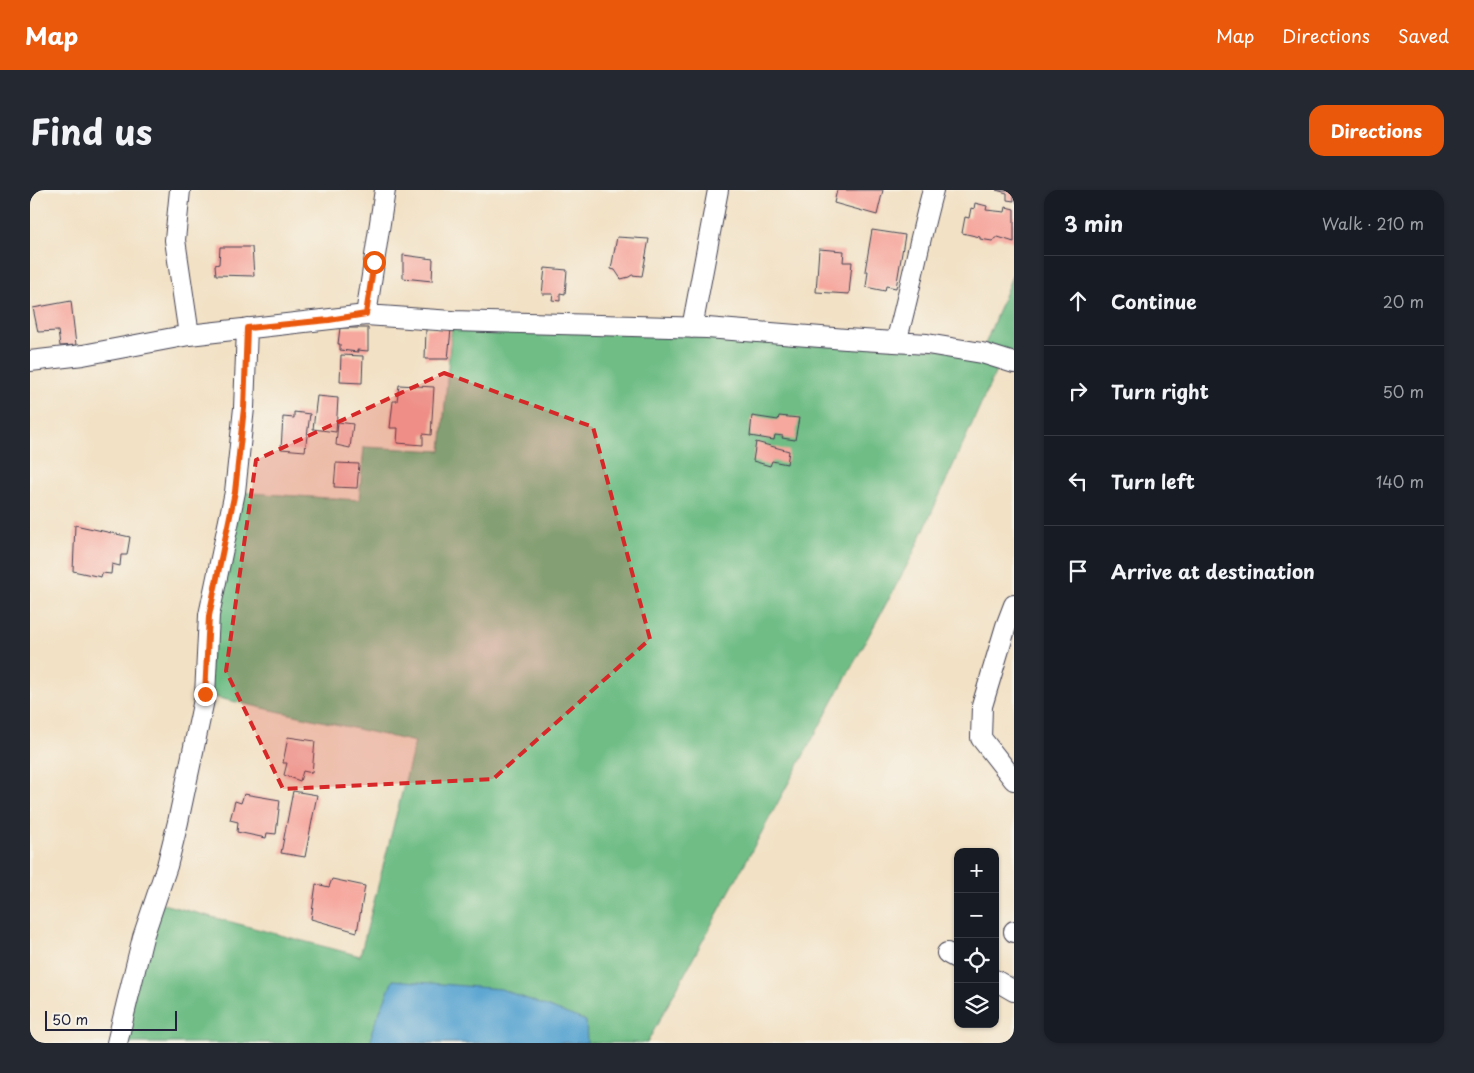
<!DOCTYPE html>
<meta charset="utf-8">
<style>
body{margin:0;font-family:"Playpen Sans",sans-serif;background:#242831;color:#f1f3f6}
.controls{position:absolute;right:15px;bottom:15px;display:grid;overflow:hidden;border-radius:10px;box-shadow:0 1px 4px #0004}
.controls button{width:45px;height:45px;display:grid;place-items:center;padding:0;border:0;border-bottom:1px solid #363941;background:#171b24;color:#f1f3f6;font:25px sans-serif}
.scale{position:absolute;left:15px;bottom:12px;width:132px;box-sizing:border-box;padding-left:5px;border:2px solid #22223b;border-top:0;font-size:14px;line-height:18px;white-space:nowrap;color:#22223b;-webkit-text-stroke:4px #f7f3e8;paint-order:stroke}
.stop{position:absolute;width:15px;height:15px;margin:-11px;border:4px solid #ea580c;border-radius:50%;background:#fff}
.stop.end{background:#ea580c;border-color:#fff;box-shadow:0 1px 5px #0008}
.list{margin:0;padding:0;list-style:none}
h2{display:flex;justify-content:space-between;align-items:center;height:65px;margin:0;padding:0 20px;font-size:21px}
h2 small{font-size:16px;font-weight:400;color:#9ea1a6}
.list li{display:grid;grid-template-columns:32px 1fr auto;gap:15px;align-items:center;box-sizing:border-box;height:90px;padding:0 20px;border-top:1px solid #363941}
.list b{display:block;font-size:19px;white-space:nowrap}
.list em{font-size:16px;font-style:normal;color:#9ea1a6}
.icon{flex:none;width:28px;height:28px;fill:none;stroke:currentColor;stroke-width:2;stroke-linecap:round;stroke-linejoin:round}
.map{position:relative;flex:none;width:984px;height:853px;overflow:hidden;border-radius:15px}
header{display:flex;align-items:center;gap:30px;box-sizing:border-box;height:70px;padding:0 25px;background:#ea580c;color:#fff}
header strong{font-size:24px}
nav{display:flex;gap:28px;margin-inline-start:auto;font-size:18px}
.intro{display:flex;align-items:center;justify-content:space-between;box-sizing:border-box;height:120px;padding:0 30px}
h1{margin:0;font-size:35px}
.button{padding:12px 22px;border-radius:15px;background:#ea580c;color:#fff;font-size:18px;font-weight:700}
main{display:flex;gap:30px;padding:0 30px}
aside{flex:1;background:#171b24;border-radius:15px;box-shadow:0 1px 4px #0004}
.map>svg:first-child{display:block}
.forest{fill:#6fbd86;stroke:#487060}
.water{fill:#58a4d1;stroke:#3d6386}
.building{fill:#f6a89f}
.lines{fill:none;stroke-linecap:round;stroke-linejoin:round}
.minor-casing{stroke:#413f50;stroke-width:22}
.minor{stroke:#fff;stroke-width:20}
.route{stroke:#ea580c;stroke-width:6}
.marked{fill:#d62828;fill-opacity:0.2;stroke:#d62828;stroke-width:4;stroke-dasharray:10 6;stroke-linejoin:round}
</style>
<header>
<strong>Map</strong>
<nav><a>Map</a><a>Directions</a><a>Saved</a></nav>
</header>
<div class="intro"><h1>Find us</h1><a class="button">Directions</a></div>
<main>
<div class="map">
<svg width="984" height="853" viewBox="0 0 984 853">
<rect width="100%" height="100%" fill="#f7f3e8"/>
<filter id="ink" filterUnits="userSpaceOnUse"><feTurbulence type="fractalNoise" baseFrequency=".02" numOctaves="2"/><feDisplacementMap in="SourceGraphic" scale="10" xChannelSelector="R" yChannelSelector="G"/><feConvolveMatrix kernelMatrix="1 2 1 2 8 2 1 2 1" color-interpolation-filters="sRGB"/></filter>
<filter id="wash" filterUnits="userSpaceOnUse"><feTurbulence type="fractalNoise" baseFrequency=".0096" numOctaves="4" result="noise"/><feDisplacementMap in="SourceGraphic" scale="20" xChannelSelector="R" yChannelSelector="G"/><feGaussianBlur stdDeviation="1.12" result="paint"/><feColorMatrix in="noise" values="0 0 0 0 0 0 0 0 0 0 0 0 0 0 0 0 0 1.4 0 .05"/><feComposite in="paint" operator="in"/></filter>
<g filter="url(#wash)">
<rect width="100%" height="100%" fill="#f2e1c5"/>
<path class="forest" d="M984 81V175L971 170 881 368 617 853H87L125 712 330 766 385 552 175 505 205 302 329 310 334 257 411 261 422 131 952 162Z"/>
<path class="water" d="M363 790 471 799 556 831 557 853H341L342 840Z"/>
<g id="blocks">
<path class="building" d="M807 0H853L847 25 804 13Z
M966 0H984V11L977 10V3Z
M945 13 957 16 956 20 975 22 976 17 984 19V52L968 47 962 51 950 49V47L932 43 935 27 939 28 941 18 944 19Z
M842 40 875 45 866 98 856 96 855 101 836 97 838 81H835Z
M587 47 619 49 612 86 602 85 599 87 591 89 585 80 581 79Z
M190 57H222L224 86 186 85 185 75 189 74Z
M789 59 814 61 813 72H822L819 104 786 102Z
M373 65 403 69 402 91 373 88Z
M515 78 537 80 535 104 530 103V111L522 110 523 104H512Z
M41 111 46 155 30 156 28 141 8 142 3 118Z
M310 138H338V161L327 160 328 162 310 160V154H308Z
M396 139H421L418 169H395Z
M311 165 333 166 332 193 310 192Z
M369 195 404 197 401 245 393 244V255L367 253 368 238H360L363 211H367Z
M287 206 308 208 306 242 283 239Z
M264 222 280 224 275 261 251 259 253 227 264 228Z
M722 226 748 230 749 226 769 228 765 250 752 248 753 246 745 245 744 250 720 246Z
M308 232 323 234 320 258 306 255Z
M726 252 759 261 757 274 742 271 740 276 723 271Z
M306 273 329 274 327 298 304 297Z
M45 335 100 347 97 365H91L90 376 82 374 81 384 72 383 71 387 43 381Z
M258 547 285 551 282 583 273 581 270 591 254 585 257 573H253Z
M263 601 287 605 275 667 251 663Z
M214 604 250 610 246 644 237 643 236 648 207 642 208 632 200 630 205 611 211 613Z
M302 689 335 696 327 742 281 729 286 694 299 697Z"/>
</g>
</g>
<g filter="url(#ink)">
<use href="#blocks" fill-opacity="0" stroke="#413f50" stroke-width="1"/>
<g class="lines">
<defs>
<path id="minor" d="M150 0 145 50 159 145
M336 125 355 0
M662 138 688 0
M866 152C880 102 889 50 903 0
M0 171 53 165 159 145 336 125 422 131 677 138 816 149 897 154 952 163 984 173
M984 415 976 436 952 516 951 548 984 590
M984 742V741
M917 763 928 769
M965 790 984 801
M87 853 113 747 137 676 148 632 175 505 179 425 205 302 214 218 217 138"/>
</defs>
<use href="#minor" class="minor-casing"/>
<use href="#minor" class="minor"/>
</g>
</g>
<g class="lines" filter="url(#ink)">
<path class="route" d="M175 504 179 426 205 302 214 218 217 138 299 130 336 124 344 72"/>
</g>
<path class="marked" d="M414 183 563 237 620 449 463 589 253 599 196 481 226 270Z"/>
</svg>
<div class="controls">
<button>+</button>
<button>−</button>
<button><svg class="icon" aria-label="locate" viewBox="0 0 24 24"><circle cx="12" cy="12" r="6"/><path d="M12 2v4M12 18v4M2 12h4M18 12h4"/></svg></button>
<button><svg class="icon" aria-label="layers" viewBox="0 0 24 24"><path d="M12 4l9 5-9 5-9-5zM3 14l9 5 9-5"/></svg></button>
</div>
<div class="scale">50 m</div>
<div class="stop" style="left:344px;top:72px"></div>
<div class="stop end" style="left:175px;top:504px"></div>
</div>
<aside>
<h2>3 min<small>Walk · 210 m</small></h2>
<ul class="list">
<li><svg class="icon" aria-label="ahead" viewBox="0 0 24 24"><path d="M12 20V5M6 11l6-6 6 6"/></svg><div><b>Continue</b></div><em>20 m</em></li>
<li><svg class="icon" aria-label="right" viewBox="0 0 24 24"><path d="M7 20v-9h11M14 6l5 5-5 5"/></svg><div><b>Turn right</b></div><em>50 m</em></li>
<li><svg class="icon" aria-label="left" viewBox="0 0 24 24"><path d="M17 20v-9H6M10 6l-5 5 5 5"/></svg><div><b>Turn left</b></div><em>140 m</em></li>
<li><svg class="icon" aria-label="arrive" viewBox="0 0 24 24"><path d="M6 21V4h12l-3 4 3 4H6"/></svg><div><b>Arrive at destination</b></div></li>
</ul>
</aside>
</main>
